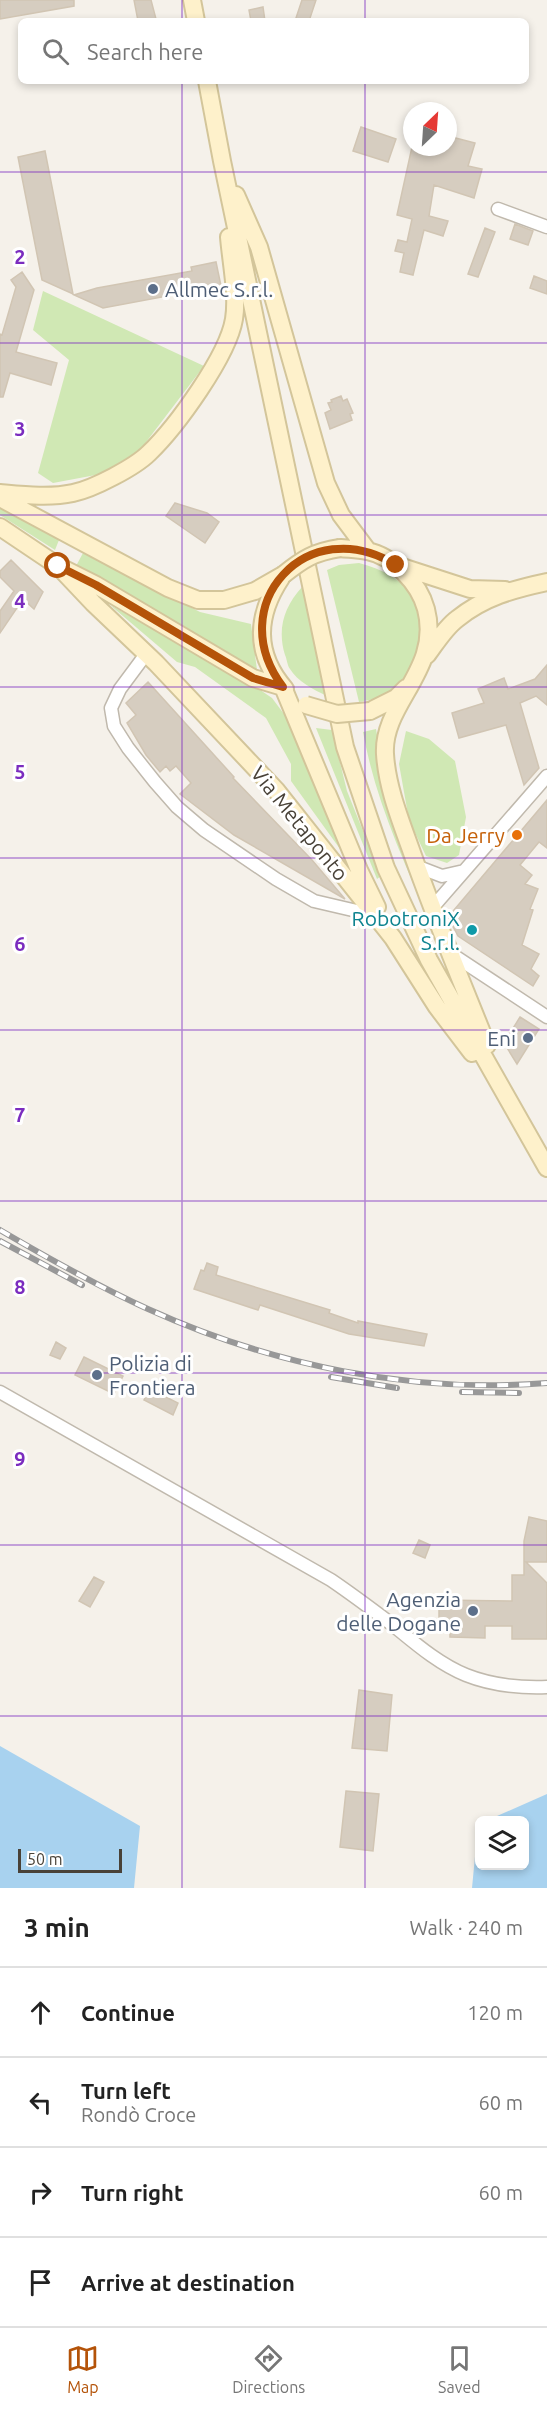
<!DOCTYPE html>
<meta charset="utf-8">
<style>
body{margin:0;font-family:Ubuntu,sans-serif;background:#f2f2f2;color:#222}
.controls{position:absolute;right:18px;bottom:18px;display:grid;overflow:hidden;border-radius:9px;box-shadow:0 3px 9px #0003}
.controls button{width:54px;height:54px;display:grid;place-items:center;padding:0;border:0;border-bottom:2px solid #e0e0e0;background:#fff;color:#222;font:30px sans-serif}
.compass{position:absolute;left:403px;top:102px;width:54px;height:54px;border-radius:50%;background:#fff;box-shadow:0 3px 9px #0003;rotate:25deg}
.scale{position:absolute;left:18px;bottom:15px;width:104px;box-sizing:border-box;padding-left:6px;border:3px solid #494238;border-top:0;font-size:16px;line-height:21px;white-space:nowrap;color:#494238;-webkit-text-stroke:4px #fff;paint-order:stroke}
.stop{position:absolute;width:18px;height:18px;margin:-14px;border:4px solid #b45309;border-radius:50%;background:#fff}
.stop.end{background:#b45309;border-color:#fff;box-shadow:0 2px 6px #0008}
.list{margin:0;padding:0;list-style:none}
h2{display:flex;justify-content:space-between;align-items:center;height:78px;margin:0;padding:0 24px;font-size:26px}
h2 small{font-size:20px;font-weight:400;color:#767676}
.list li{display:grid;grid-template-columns:39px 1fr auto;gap:18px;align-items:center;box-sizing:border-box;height:90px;padding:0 24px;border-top:2px solid #e0e0e0}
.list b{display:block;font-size:22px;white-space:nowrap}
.list p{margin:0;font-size:20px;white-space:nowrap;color:#767676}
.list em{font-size:20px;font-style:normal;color:#767676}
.icon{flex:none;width:33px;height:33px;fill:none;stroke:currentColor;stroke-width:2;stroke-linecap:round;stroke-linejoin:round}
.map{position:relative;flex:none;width:547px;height:1888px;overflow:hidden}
.search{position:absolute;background:#fff;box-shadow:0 3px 9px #0003;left:18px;right:18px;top:18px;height:66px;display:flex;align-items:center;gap:15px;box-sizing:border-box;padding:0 21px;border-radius:9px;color:#767676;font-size:22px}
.sheet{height:438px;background:#fff}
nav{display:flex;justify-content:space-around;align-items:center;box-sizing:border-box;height:84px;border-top:2px solid #e0e0e0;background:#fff;font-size:16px;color:#767676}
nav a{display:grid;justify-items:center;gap:3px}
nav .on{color:#b45309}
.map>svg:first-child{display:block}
.green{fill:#d0e8b4}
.water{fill:#a8d2ef}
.building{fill:#d6cdc0;stroke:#d1c5b3;stroke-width:1.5}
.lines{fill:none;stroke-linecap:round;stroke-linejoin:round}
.street-casing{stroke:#c0b9ad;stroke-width:15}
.secondary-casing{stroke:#d3c59a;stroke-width:20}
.street{stroke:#fff;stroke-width:12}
.secondary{stroke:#fef1cb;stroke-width:16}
.rail-casing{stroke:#989898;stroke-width:6}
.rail{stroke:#fff;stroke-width:4;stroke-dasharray:11;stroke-linecap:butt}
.secondary-bridge-casing{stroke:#d3c59a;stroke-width:20;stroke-linecap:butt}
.secondary-bridge{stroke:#fef1cb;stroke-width:16}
.route{stroke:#b45309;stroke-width:8}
.grid{fill:none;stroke:#7b2cbf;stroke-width:1.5;stroke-opacity:0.55}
.service-dot{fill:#5c6f8a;stroke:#fff;stroke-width:2}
.food-dot{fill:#e8710a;stroke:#fff;stroke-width:2}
.culture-dot{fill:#0f9aa8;stroke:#fff;stroke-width:2}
.labels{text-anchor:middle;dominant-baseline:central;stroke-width:6;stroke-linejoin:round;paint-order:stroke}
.service-label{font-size:21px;fill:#4e5e75;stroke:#fff;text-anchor:start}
.street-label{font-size:21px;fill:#494238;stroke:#fff}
.food-label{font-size:21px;fill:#c56008;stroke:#fff;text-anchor:end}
.culture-label{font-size:21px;fill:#0d838f;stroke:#fff;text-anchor:end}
.grid-label{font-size:20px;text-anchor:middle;font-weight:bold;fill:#7b2cbf;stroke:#fff;stroke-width:6;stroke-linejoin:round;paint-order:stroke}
</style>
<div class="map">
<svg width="547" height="1888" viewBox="0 0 547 1888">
<rect width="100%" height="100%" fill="#f5f1ea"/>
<path class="green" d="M43 291 204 366 140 450 101 474 53 483 38 473 69 360 33 330Z
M0 508 59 540 55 550 0 515Z
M83 553 200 612 251 624 257 670 76 566Z
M359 563C382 569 404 580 416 601 428 623 421 663 406 682 395 695 375 699 359 702L327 570 339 565Z
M302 587 327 696C314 690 297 681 290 669 287 665 287 659 285 655 277 629 284 607 302 587Z
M110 605 250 683 272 698 290 722 348 860 291 781V764L266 718 195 667 177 662Z
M316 728 332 730 347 791 381 876 377 879Z
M376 729 390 812 430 922C403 860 375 799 363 732Z
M406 731 429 739 455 761 466 817 459 855 447 863 426 856 409 820 399 764Z"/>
<path class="water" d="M0 1746 140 1826 134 1888H0Z
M547 1794V1888H472L478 1825 480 1866H524V1820H488Z"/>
<path class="building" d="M0 0H74V6L0 19Z
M134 0H151L156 19 138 21Z
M302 0H316L309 21H295Z
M263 7 265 21H251L249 10Z
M361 127 396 139 388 162 353 151Z
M448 136 475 143 468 166 482 169 474 198 434 185 429 216 448 221 443 236 424 230 413 275 400 272 404 253 395 251 398 240 407 242 412 219 397 215 412 147H448Z
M45 151 73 294 42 280 18 157Z
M515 224 533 231 528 245 510 239Z
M485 228 495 232 478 277 468 274Z
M216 262 221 286 103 308 74 295 97 288 192 271 191 267Z
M22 272 34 290 16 352 57 363 51 385 10 373 3 397H0V334L2 335 16 287 11 280Z
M534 276 547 281V294L530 288Z
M341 396 343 401 347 399 353 413 350 414 352 420 330 429 325 413 331 410 328 403 332 402 331 400Z
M175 503 207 513 219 522 205 543 166 516Z
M11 560 43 592 34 609 23 599 0 633V611L14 591 0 577V571Z
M547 665V705L536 696 520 703 539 768 524 785 506 725 459 738 452 713 484 703 478 689 504 678 508 689 535 679Z
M148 682 234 777 233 778 312 860 345 899 234 835 180 794 191 783 176 766 170 771 166 766 160 772 146 755 127 723 136 715 126 703Z
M547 800V848L539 842 520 865 532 875 525 884 538 889 530 909 533 910 522 945 539 954 531 969 539 976 533 986 458 936 448 917Z
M520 1017 539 1029 517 1064 504 1043Z
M207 1263 218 1267 216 1275 330 1310 329 1313 358 1323V1321L427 1334 424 1346 349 1334 260 1305 258 1310 194 1289 201 1270 204 1271Z
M56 1342 66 1348 60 1359 50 1355Z
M84 1357 123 1376 114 1394 75 1375Z
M150 1389 178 1403 173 1415 144 1400Z
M529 1517 547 1521V1562H526L547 1583V1639H512V1626H485V1638L450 1637V1625H439V1600L512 1601V1575H524V1541Z
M419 1540 430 1545 425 1558 413 1553Z
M94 1577 104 1582 90 1607 79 1601Z
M359 1690 392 1695 387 1751 352 1748Z
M346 1791 379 1794 373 1851 340 1847Z"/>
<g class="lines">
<defs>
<path id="street" d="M498 209 547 227
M146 654 120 689 111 708 114 726 128 748 155 782 177 807 204 830 276 879 314 901 374 915
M416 866 442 876 464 871
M432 908 547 776
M450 953 547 1017
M0 1392 331 1580C353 1595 373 1610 394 1626 416 1644 439 1664 466 1675 491 1685 520 1688 547 1687"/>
<path id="secondary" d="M192 0 196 21
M207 81 222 161 345 747 386 868 429 960 547 1168
M236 195 259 247 326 483 341 515 368 551
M0 493C23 495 50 498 73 493 93 489 135 467 149 453 176 427 228 356 234 319 238 295 231 262 229 237
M0 498 168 588 198 600H224L255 591 283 575
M0 527 58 566 96 585 253 678 283 687 359 870 377 907
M340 548C348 549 358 549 367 551 393 556 419 583 426 609 442 670 382 703 385 754 387 787 400 819 411 850 434 916 461 980 487 1045
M58 566 93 603 156 663 276 790 393 938 437 1007 472 1053
M399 566 470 589 505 590
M281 578C256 616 254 653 285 689
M427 655C436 643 445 628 457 619 484 597 514 589 547 582
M370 711 396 698 406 688"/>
</defs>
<use href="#street" class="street-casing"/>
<use href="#secondary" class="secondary-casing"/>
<use href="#street" class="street"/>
<use href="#secondary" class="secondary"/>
<defs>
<path id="rail" d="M0 1230C48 1258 97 1286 148 1309 271 1365 412 1394 547 1383
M0 1241 82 1285
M331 1377 397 1388
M462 1392 519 1393"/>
</defs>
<use href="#rail" class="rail-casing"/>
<use href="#rail" class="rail"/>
<defs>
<path id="secondary-bridge" d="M283 575C303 559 314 552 340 548
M306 705 337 714 370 711"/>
</defs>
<use href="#secondary-bridge" class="secondary-bridge-casing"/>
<use href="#secondary-bridge" class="secondary-bridge"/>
</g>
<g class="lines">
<path class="route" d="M58 566 96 585 253 678 283 687C221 605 308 510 396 565"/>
</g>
<path class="grid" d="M182 0V21M365 0V21M182 81V1888M365 81V1888M0 172H547M0 343H547M0 515H547M0 687H547M0 858H547M0 1030H547M0 1201H547M0 1373H547M0 1545H547M0 1716H547"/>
<g class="service-dot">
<circle cx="153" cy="289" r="6"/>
<circle cx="528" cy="1038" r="6"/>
<circle cx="97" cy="1375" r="6"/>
<circle cx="473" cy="1611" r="6"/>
</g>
<circle class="food-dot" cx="517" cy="835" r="6"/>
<circle class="culture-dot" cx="472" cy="930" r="6"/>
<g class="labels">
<g class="service-label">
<text x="165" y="289">Allmec S.r.l.</text>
<text x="516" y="1038" text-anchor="end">Eni</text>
<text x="109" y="1363">Polizia di<tspan x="109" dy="24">Frontiera</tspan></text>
<text x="461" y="1599" text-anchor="end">Agenzia<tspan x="461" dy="24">delle Dogane</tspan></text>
</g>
<g class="street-label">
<text transform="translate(300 823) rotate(51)">Via Metaponto</text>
</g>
<g class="food-label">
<text x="505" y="835">Da Jerry</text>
</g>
<g class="culture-label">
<text x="460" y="918">RobotroniX<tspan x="460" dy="24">S.r.l.</tspan></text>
</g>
</g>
<g class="grid-label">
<text x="20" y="264">2</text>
<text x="20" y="436">3</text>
<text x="20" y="608">4</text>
<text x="20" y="779">5</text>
<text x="20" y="951">6</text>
<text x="20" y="1122">7</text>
<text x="20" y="1294">8</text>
<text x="20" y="1466">9</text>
</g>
</svg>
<div class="controls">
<button><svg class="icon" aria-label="layers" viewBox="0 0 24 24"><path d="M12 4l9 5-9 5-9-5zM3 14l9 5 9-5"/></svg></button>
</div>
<svg class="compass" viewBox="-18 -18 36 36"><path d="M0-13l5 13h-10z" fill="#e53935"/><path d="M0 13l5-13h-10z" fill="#767676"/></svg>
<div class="scale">50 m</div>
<div class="stop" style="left:58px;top:566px"></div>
<div class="stop end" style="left:396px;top:565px"></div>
<div class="search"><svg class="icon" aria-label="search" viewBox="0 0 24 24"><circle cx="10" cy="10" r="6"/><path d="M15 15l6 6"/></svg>Search here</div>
</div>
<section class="sheet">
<h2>3 min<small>Walk · 240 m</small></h2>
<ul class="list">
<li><svg class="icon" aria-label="ahead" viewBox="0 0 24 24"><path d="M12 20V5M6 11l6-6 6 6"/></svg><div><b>Continue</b></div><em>120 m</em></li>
<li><svg class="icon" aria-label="left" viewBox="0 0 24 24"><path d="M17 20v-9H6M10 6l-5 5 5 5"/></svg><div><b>Turn left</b><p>Rondò Croce</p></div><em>60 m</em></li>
<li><svg class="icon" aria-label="right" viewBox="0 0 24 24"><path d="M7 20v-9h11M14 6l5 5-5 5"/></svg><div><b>Turn right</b></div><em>60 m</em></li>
<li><svg class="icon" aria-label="arrive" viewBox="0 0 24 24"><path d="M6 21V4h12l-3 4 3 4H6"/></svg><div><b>Arrive at destination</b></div></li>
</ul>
</section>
<nav>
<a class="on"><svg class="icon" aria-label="map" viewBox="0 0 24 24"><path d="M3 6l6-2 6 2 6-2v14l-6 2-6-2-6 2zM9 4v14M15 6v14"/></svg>Map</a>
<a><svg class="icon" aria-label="directions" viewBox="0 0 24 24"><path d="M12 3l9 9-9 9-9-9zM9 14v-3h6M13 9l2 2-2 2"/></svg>Directions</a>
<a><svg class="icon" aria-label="saved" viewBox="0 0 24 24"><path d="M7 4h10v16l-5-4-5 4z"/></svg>Saved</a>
</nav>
